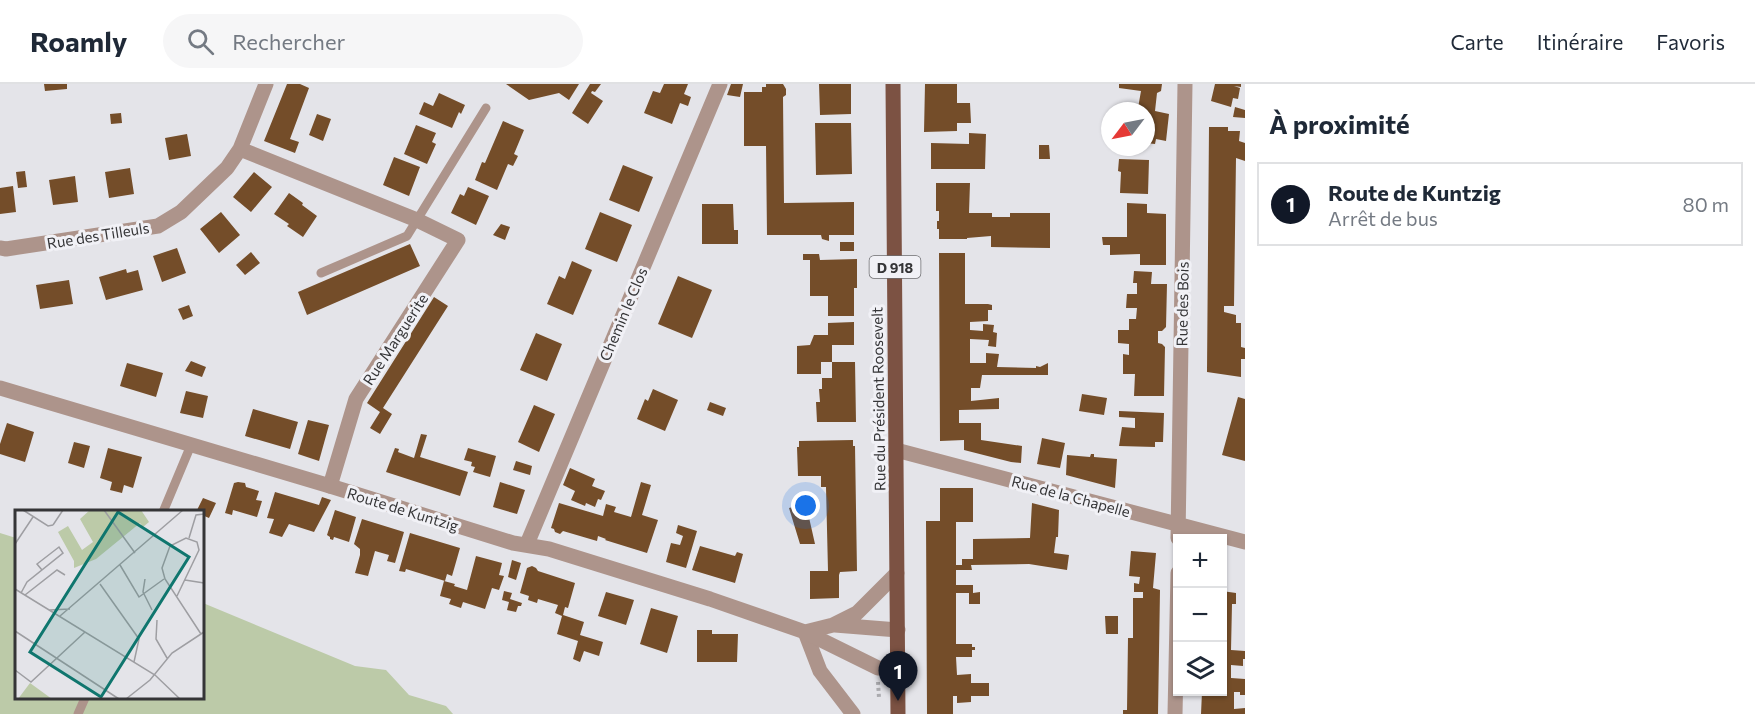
<!DOCTYPE html>
<html lang="fr">
<meta charset="utf-8">
<style>
body{margin:0;font-family:Commissioner,sans-serif;background:#f6f6f7;color:#1f2937}
.controls{position:absolute;right:18px;bottom:18px;display:grid;overflow:hidden;border-radius:0px;box-shadow:0 2px 4px #0004}
.controls button{width:54px;height:54px;display:grid;place-items:center;padding:0;border:0;border-bottom:2px solid #e0e1e3;background:#fff;color:#1f2937;font:30px sans-serif}
.compass{position:absolute;left:1101px;top:18px;width:54px;height:54px;border-radius:50%;background:#fff;box-shadow:0 2px 4px #0004;rotate:238deg}
.you{position:absolute;left:806px;top:422px;width:21px;height:21px;margin:-15px;border:4px solid #fff;border-radius:50%;background:#1a73e8;box-shadow:0 0 0 9px #1a73e833}
.badge{display:grid;place-items:center;width:39px;height:39px;border-radius:50%;background:#111827;color:#fff;font-size:20px;font-weight:700}
.pin{position:absolute;translate:-50% -50px;filter:drop-shadow(0 2px 3px #0008)}
.pin::after{content:'';position:absolute;top:32px;width:21px;height:18px;background:inherit;clip-path:polygon(0 0,100% 0,50% 100%)}
.list{margin:0;padding:0;list-style:none}
h2{display:flex;justify-content:space-between;align-items:center;height:78px;margin:0;padding:0 24px;font-size:26px}
h2 small{font-size:20px;font-weight:400;color:#747a83}
.list li{display:grid;grid-template-columns:39px 1fr auto;gap:18px;align-items:center;box-sizing:border-box;height:84px;margin:0 12px 12px;padding:0 12px;border:2px solid #e0e1e3;border-radius:0px}
.list b{display:block;font-size:22px;white-space:nowrap}
.list p{margin:0;font-size:20px;white-space:nowrap;color:#747a83}
.list em{font-size:20px;font-style:normal;color:#747a83}
.icon{flex:none;width:33px;height:33px;fill:none;stroke:currentColor;stroke-width:2;stroke-linecap:round;stroke-linejoin:round}
.map{position:relative;flex:none;width:1245px;height:630px;overflow:hidden}
header{display:flex;align-items:center;gap:36px;box-sizing:border-box;height:84px;padding:0 30px;background:#fff;border-bottom:2px solid #e0e1e3}
header strong{font-size:28px}
nav{display:flex;gap:33px;margin-inline-start:auto;font-size:21px}
.search{width:420px;height:54px;background:#f6f6f7;display:flex;align-items:center;gap:15px;box-sizing:border-box;padding:0 21px;border-radius:33px;color:#747a83;font-size:22px}
main{display:flex}
aside{flex:1;background:#fff}
.map>svg:first-child{display:block}
.green{fill:#bccaa8}
.building{fill:#744d29}
.lines{fill:none;stroke-linecap:round;stroke-linejoin:round}
.path{stroke:#ababaf;stroke-width:4;stroke-dasharray:3 3;stroke-linecap:butt}
.service{stroke:#ad948b;stroke-width:9}
.minor{stroke:#ad948b;stroke-width:15}
.tertiary{stroke:#ad948b;stroke-width:15}
.primary{stroke:#7c5243;stroke-width:15}
.labels{text-anchor:middle;dominant-baseline:central;stroke-width:6;stroke-linejoin:round;paint-order:stroke}
.shield{fill:#f1f1f6;stroke:#6d6d70;stroke-width:1.5}
.shield-label{font-size:14px;font-weight:bold;fill:#353537}
.street-label{font-size:15px;fill:#353537;stroke:#f1f1f6}
.inset-road{fill:none;stroke:#9e9ea2;stroke-width:1.5}
.view{fill:#0f766e;fill-opacity:0.15;stroke:#0f766e;stroke-width:3}
.inset-edge{fill:none;stroke:#353537;stroke-width:3}
</style>
<header>
<strong>Roamly</strong>
<div class="search"><svg class="icon" aria-label="search" viewBox="0 0 24 24"><circle cx="10" cy="10" r="6"/><path d="M15 15l6 6"/></svg>Rechercher</div>
<nav><a>Carte</a><a>Itinéraire</a><a>Favoris</a></nav>
</header>
<main>
<div class="map">
<svg width="1245" height="630" viewBox="0 0 1245 630">
<rect width="100%" height="100%" fill="#e4e4e9"/>
<path class="green" d="M0 449 16 454V614H202L203 519 355 582 386 586 409 611 446 622 453 630H0Z"/>
<path class="building" d="M44 0H67V5L45 7Z
M287 0H300L309 4 290 55 299 58 295 69 264 57Z
M506 0H579L569 16 559 9 529 16Z
M590 0H601L595 8 592 7 591 9 603 17 588 40 572 29Z
M664 0H688L684 10 691 13 688 22 680 19 672 40 644 29 653 7 660 9Z
M731 0H743L740 13 727 11Z
M766 0H783L786 5V11L783 13 784 119 854 118V151H829V157L822 155 821 151H767L766 62H744V8H762V3H766Z
M819 0H851V30L820 31Z
M925 0H957V19H970L971 39H957V47L924 48Z
M1119 0H1162L1161 7 1157 9 1155 27 1169 30 1166 57 1156 55 1155 60 1146 59V27H1128L1129 23 1138 24 1141 7 1119 4Z
M1215 0H1241V3L1234 2 1240 4 1238 15 1233 14 1231 23 1211 17Z
M439 9 465 21 461 30 459 28 452 44 419 30 424 18 433 22Z
M1235 23 1245 26V34L1233 33Z
M121 29 122 39 111 40 110 30Z
M317 30 331 35 323 57 309 51Z
M503 37 524 46 514 70 518 72 513 82 508 80 497 106 475 96 482 78 485 79Z
M815 39H851L852 90 816 91Z
M416 41 436 49 432 58 436 60 427 80 404 70Z
M1209 43H1228V47H1240L1239 57 1245 59V77L1236 74 1234 222H1224V228L1236 231V239H1241V263L1245 264V275H1241V293L1207 288Z
M969 49 986 50 985 85H931V59L969 60Z
M187 50 191 72 169 76 165 54Z
M1039 61H1049L1050 75H1039Z
M394 73 420 83 409 112 383 101Z
M1119 75 1149 76 1148 110 1120 109 1121 88 1118 87Z
M623 81 653 93 639 128 609 116Z
M130 84 134 110 109 114 105 88Z
M25 87 27 103 18 104 16 88Z
M254 88 272 103 251 128 233 113Z
M75 92 78 118 53 121 49 96Z
M936 99H970L969 129H992V133H1010V129H1050V164L991 163V152L967 154V155H939V145H937V137H939V127H936Z
M13 102 16 128 0 130V104Z
M468 103 489 112 476 141 451 129 460 110 464 112Z
M289 109 303 119 302 121 317 132 303 153 287 142 289 140 274 130Z
M1127 119 1147 120V129L1166 130V181H1140V170L1110 171V161H1103L1102 153H1127Z
M702 120H733L734 146H738V160H702Z
M221 128 240 151 219 169 200 145Z
M600 128 632 141 617 178 585 165Z
M501 140 510 143 505 156 493 151Z
M840 158H854V167H840Z
M410 160 420 182 307 231 298 208Z
M177 164 186 189 162 198 153 172Z
M251 168 260 179 245 191 236 181Z
M939 169H965V220H988L992 221V226H988V237L970 238V246L983 247V240L994 241 993 248 997 249 996 263 988 262 989 256 970 255V279H986V269L999 270 997 283 1036 284V282L1040 283 1048 279V291H982L980 304H971V317L999 314V325L959 326V339H981V356L1022 362 1021 379 1011 378 964 366V356L940 357Z
M803 170H819L820 176 857 175V204H854V232H828V212H810V176H803Z
M572 177 592 186 573 231 547 220 559 192 565 195Z
M126 185 127 189 138 186 143 206 106 216 99 193Z
M1134 187 1152 188 1151 200H1167L1166 243 1162 247H1158V259L1162 260 1165 263 1164 312H1134L1135 290H1123V270L1129 271V260L1118 259V246H1129V235H1136L1137 224H1126L1127 210H1137V199H1133Z
M678 192 712 206 692 254 658 240Z
M69 196 73 220 40 225 36 201Z
M434 213 448 222 383 324 392 330 380 350 370 344 380 328 367 319Z
M189 221 193 232 183 236 178 225Z
M854 238V261H832V278H821V290H797V262L810 261 814 251H828V239Z
M536 249 562 260 547 297 520 286Z
M191 277 206 283 202 293 185 287Z
M832 278H855L856 338H817L816 318H820L819 305H822V294H832Z
M127 279 163 289 156 313 120 302Z
M653 305 678 316 665 347 637 335 645 315 648 317Z
M186 307 208 312 203 334 180 329Z
M1082 310 1107 314 1104 331 1079 327Z
M1238 313 1245 315V377L1222 371Z
M710 318 726 324 723 332 707 326Z
M534 321 555 330 539 368 518 358Z
M253 325 298 338 290 365 245 352Z
M1119 327 1164 329 1163 358H1155V363L1119 362 1122 343 1135 344V334L1119 333Z
M308 336 329 341 319 377 298 370Z
M7 339 34 348 25 378 0 370V360Z
M421 350 427 351 420 373 468 388 460 412 386 388 395 364 399 365 398 368 414 374Z
M1042 354 1065 359 1060 384 1037 380Z
M853 356V362H855L857 487 840 488 839 491V514L810 515V487H828L826 403H821V392H798L797 363H799V357Z
M74 358 90 362 84 384 68 379Z
M108 364 142 373 133 404 124 401 122 409 110 406 112 398 100 394Z
M468 364 496 372 490 393 473 388 475 383 471 382 472 378 464 376Z
M1091 370H1094V373L1117 375 1115 404 1066 391 1067 371 1090 373Z
M516 377 532 382 530 391 513 386Z
M570 384 595 395 592 402 605 407 601 416 598 415 595 423 586 419 585 422 571 416 575 407 563 401Z
M238 398 245 399 246 403 259 407 256 416 262 417 257 433 233 426 232 431 225 429 234 399Z
M500 398 525 406 517 430 493 423Z
M641 398 651 401 642 431 658 436 647 469 605 456 606 455 598 452 597 457 563 447 560 450 555 448 554 445 551 444 559 419 603 432 606 420 616 423 614 428 631 433Z
M940 404H973V438H956V481H962V475H973V455L1030 454 1032 419 1059 426 1058 453H1056L1054 469 1069 471 1067 486 1029 480 971 481 972 486H956V501H973V509L980 508V520H969V509H956V560H972V563H975V566H972V573H956L957 591 971 590V599H989V612H971V618L957 619V612H953V630H927L926 437H940Z
M275 408 319 421 322 413 331 416 314 448 289 440 282 453 269 449 274 435 267 434Z
M203 414 216 419 209 434 202 431V428H196Z
M805 420 808 429 815 460H800L789 424Z
M335 426 356 433 349 458 334 453 333 456 330 455V453L327 451Z
M362 435 404 448 395 479 387 477 389 471 375 467 368 492 355 489 360 471V465L354 460Z
M678 441 697 447 686 484 666 478 671 459 680 461 683 452 676 449Z
M410 449 460 464 452 492 447 490 445 497 406 485 405 488 399 487Z
M700 462 735 472 737 468 743 470 735 499 692 486Z
M1131 467 1156 469 1153 504 1160 506 1158 630H1123V626H1127L1128 554H1133V514H1143V508H1134V499L1139 500 1140 493 1129 492Z
M476 472 502 479 499 491 504 492 499 506 492 504 485 525 463 518 461 524 449 520 451 515 440 512 444 497 455 500 454 502 467 506Z
M512 476 521 479 516 496 508 493Z
M532 482 536 484 538 487 575 499 568 524 565 523 563 531 584 538 580 551 603 558 599 572 584 567 580 578 573 575 578 557 557 550 562 532 555 529 558 521 538 515 537 519 528 516 529 512 520 509 527 484Z
M504 507 512 509 510 515 522 519 521 522H518L516 528 507 526 509 518 502 516Z
M1222 507 1236 509V520H1232L1231 566 1245 567V575H1243V582L1231 581V594L1245 595V611H1240V608H1234V625L1245 624V630H1201L1202 608H1222Z
M606 508 634 516 626 541 598 532Z
M651 524 678 532 667 569 640 560Z
M1105 532H1118V550H1106Z
M697 546H712V550H738L737 578H697Z"/>
<g class="lines">
<path class="path" d="M878 598 879 614"/>
<path class="service" d="M321 189 407 152 486 24
M163 428 191 361
M78 630 85 614"/>
<path class="minor" d="M240 65 417 136 458 156 356 315 330 402
M0 164 6 165 158 142 181 128 227 84 240 65 266 0
M896 366 1245 458
M1178 454 1185 0
M527 460 720 0
M805 548 820 587 853 630
M1175 630 1178 489"/>
<path class="tertiary" d="M0 304 330 402 513 459 549 465 710 515 805 548 878 584 898 585
M835 541 898 546
M805 548 833 541 857 529 897 489"/>
<path class="primary" d="M893 0 898 630"/>
</g>
<g class="labels">
<rect class="shield" x="869.5" y="172" width="51" height="22" rx="4.5"/>
<g class="shield-label">
<text x="895" y="183">D 918</text>
</g>
<g class="street-label">
<text transform="translate(98 151) rotate(-9)">Rue des Tilleuls</text>
<text transform="translate(1182 220) rotate(-89)">Rue des Bois</text>
<text transform="translate(623 230) rotate(-67)">Chemin le Clos</text>
<text transform="translate(395 255) rotate(-57)">Rue Marguerite</text>
<text transform="translate(878 315) rotate(-91)">Rue du Président Roosevelt</text>
<text transform="translate(1071 412) rotate(15)">Rue de la Chapelle</text>
<text transform="translate(403 425) rotate(17)">Route de Kuntzig</text>
</g>
</g>
<g transform="translate(15 426)">
<rect width="189" height="189" fill="#e4e4e9"/>
<path d="M75 0H126L134 12 128 17 125 13 81 49 59 58V51L43 22 53 16 67 40 78 32 65 9ZM15 173 37 189H3Z" fill="#bccaa8"/>
<path class="inset-road" d="M8 0 33 16 38 15M89 0 120 43M38 15 48 0M174 28 181 5 189 4M0 34 18 7M105 55 124 87 149 69M130 69 128 82 137 100M170 70 189 73M85 74 124 129 119 152M0 79 140 165 165 189M6 83 12 72 48 43 44 37 22 54 27 60M10 85 42 60 50 65M162 86 184 40 182 32 171 28 155 36 147 58 150 69 186 124M34 100 55 99M45 106 168 0M142 110 141 129 152 148M0 121 104 189M0 160 16 172 70 122M111 189 135 170 157 143 189 122"/>
<path class="view" d="M103 2 174 47 86 187 15 142Z"/>
<rect width="189" height="189" class="inset-edge"/>
</g>
</svg>
<div class="controls">
<button>+</button>
<button>−</button>
<button><svg class="icon" aria-label="layers" viewBox="0 0 24 24"><path d="M12 4l9 5-9 5-9-5zM3 14l9 5 9-5"/></svg></button>
</div>
<svg class="compass" viewBox="-18 -18 36 36"><path d="M0-13l5 13h-10z" fill="#e53935"/><path d="M0 13l5-13h-10z" fill="#747a83"/></svg>
<div class="you"></div>
<div class="pin badge" style="left:898px;top:617px">1</div>
</div>
<aside>
<h2>À proximité<small></small></h2>
<ul class="list">
<li><span class="badge">1</span><div><b>Route de Kuntzig</b><p>Arrêt de bus</p></div><em>80 m</em></li>
</ul>
</aside>
</main>
